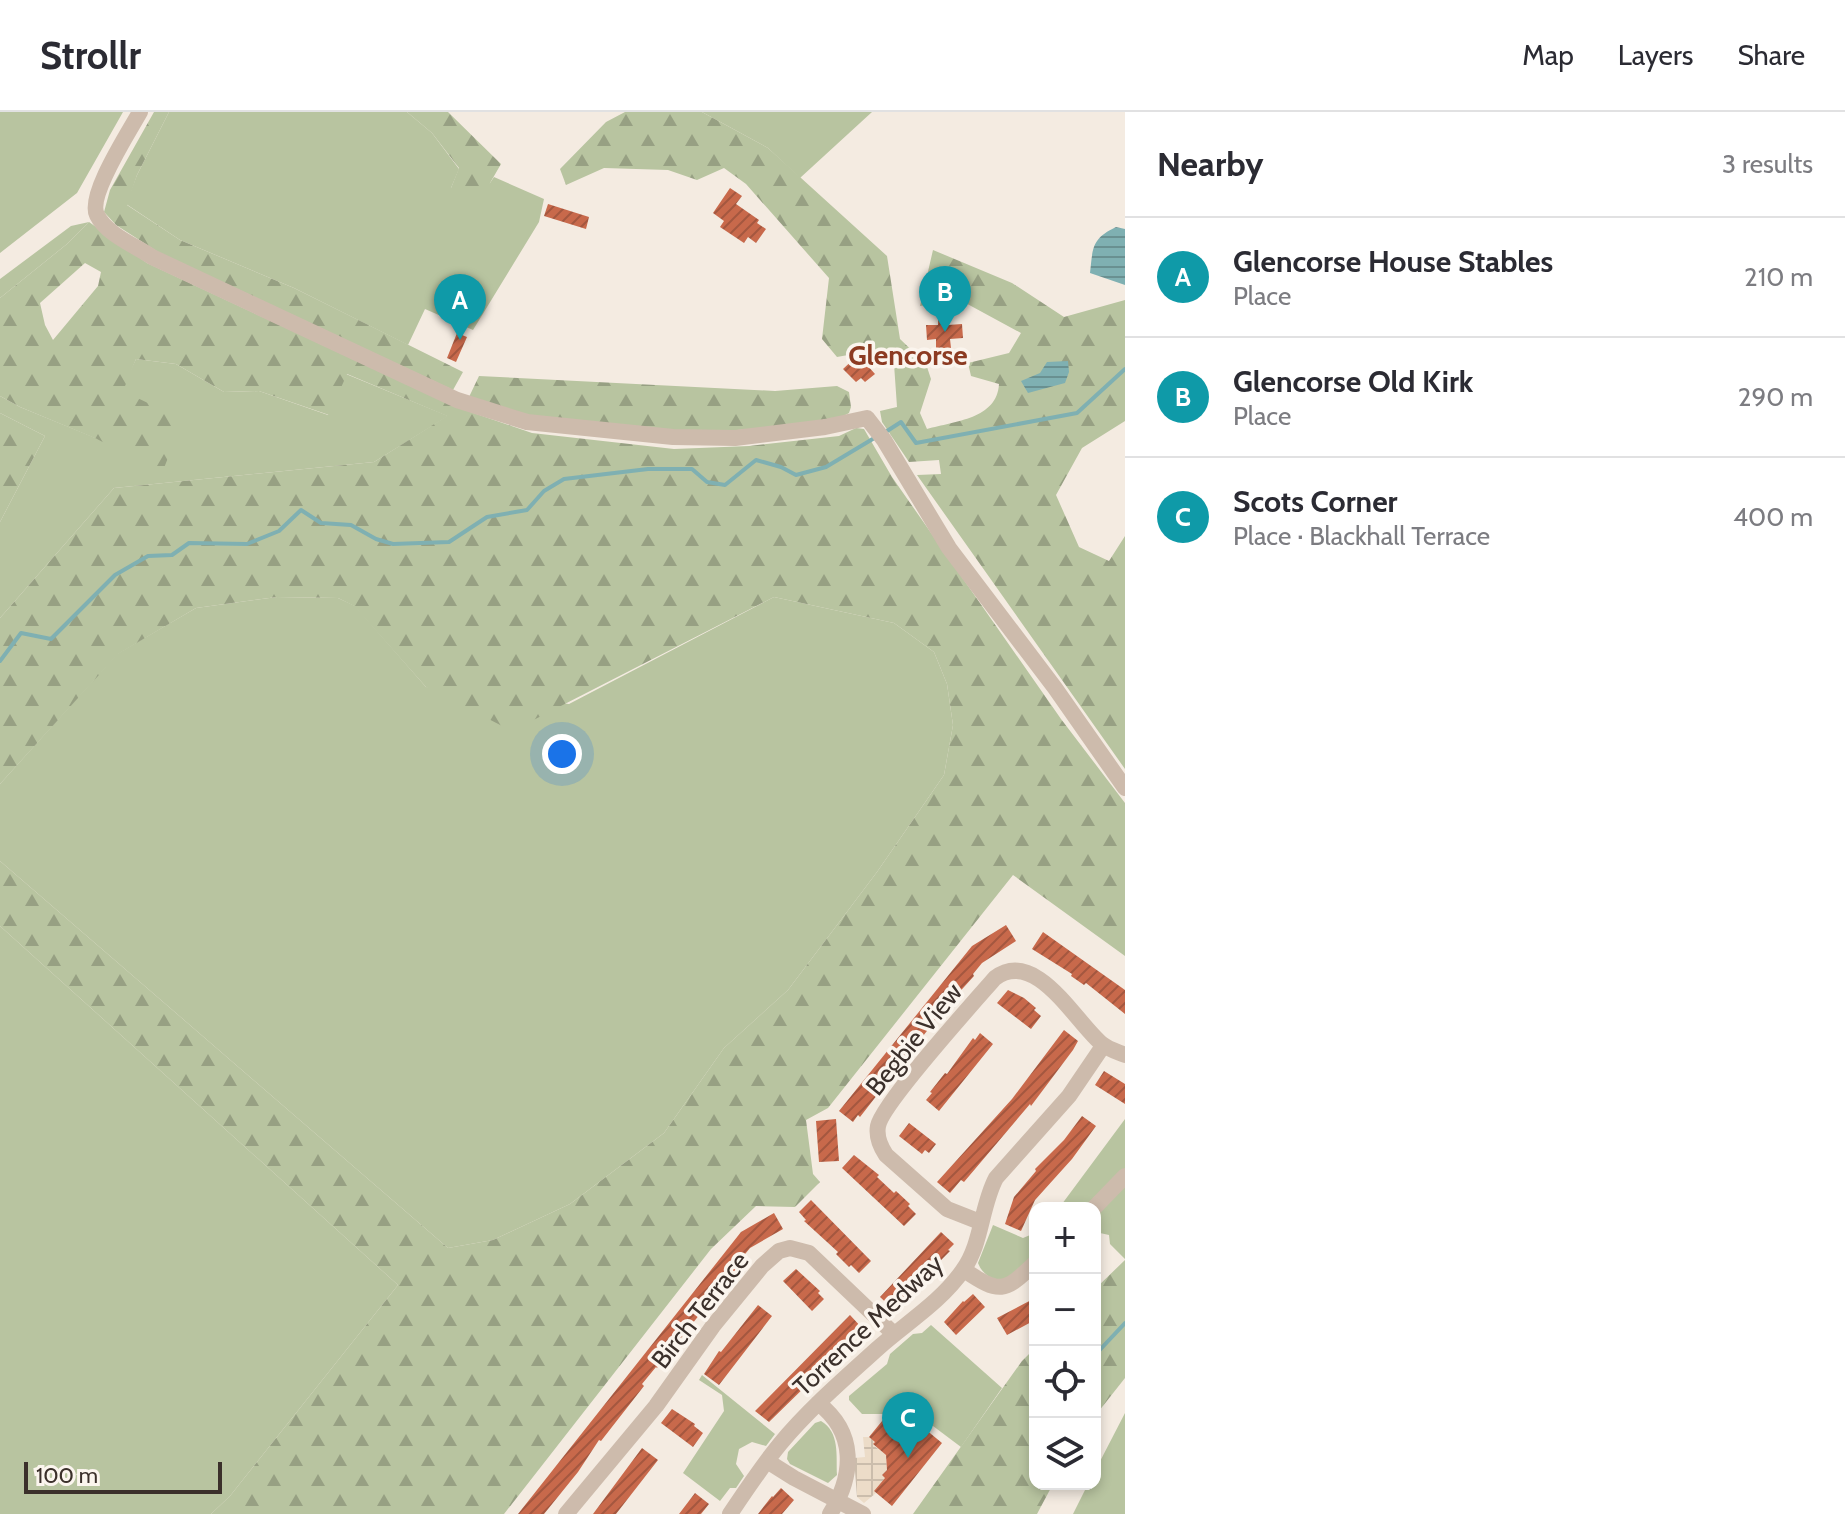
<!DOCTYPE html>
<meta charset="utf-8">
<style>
body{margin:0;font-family:Cabin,sans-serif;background:#f2f2f3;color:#2b2b33}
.controls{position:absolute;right:24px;bottom:24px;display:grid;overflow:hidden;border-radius:16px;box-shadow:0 4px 12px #0003}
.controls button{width:72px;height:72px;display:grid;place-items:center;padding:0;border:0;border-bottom:2px solid #e1e1e2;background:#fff;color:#2b2b33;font:40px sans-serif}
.scale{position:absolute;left:24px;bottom:20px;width:198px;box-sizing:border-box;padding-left:8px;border:4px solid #3b302b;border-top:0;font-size:22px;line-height:28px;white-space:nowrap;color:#3b302b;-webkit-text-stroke:6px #fbf5ee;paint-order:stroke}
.you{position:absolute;left:562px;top:642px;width:28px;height:28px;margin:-20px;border:6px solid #fff;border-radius:50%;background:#1a73e8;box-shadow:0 0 0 12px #1a73e833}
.badge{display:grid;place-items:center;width:52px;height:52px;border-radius:50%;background:#1f5a5e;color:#fff;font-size:26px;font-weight:700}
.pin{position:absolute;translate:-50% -66px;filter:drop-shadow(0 2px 4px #0008)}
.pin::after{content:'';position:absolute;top:42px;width:28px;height:24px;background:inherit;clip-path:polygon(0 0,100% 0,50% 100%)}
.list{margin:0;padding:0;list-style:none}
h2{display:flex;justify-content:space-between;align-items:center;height:104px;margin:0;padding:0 32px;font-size:34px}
h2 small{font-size:26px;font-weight:400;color:#7c7c81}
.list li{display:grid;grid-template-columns:52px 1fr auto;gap:24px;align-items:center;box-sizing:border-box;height:120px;padding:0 32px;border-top:2px solid #e1e1e2}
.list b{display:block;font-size:30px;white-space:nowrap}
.list p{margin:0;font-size:26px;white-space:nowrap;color:#7c7c81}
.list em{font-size:26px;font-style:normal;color:#7c7c81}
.icon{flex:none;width:44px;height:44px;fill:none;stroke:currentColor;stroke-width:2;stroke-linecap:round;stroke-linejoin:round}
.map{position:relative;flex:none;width:1125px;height:1402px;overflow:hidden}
header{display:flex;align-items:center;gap:48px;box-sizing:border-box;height:112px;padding:0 40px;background:#fff;border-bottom:2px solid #e1e1e2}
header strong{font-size:38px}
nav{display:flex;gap:44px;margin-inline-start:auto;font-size:28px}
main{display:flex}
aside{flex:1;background:#fff}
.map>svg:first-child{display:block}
.green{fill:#b8c4a0}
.forest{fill:url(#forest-firs);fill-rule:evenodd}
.plaza{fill:url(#plaza-grid)}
.water{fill:url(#water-rules)}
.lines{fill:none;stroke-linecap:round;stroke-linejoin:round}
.stream{stroke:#7fb0b2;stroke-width:4}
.building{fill:url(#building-hatch)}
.minor{stroke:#cdbbac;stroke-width:16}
.labels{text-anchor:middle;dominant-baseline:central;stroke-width:7;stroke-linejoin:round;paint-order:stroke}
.street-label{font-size:26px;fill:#3b302b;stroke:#fbf5ee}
.neighbourhood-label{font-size:28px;font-weight:bold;fill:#8c3b22;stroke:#fbf5ee}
</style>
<header>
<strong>Strollr</strong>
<nav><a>Map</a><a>Layers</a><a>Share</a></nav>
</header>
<main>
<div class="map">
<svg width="1125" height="1402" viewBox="0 0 1125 1402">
<defs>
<pattern id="forest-firs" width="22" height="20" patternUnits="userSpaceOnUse" patternTransform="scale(2)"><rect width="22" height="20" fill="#b8c4a0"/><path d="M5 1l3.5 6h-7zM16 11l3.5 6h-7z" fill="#97a083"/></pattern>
<pattern id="plaza-grid" width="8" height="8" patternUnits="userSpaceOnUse" patternTransform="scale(2)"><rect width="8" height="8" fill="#ecdcc8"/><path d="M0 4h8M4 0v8" fill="none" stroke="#cbbdac"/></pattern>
<pattern id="water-rules" width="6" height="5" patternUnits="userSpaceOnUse" patternTransform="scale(2)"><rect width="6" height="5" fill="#7fb0b2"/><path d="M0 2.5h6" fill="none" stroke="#699091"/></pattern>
<pattern id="building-hatch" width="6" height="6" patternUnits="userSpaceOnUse" patternTransform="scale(2)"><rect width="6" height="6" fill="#c8694b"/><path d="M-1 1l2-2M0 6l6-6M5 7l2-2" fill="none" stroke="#a4573f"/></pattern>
</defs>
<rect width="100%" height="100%" fill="#f4ebe1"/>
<path class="green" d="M0 0H123L77 81 0 141Z
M169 0H407L432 21 459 57 451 76 490 71 494 65 544 87 539 110 473 218 425 197 408 233 294 176 180 128 126 92 137 63Z
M702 0H872L800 66 768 36Z
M89 110 67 132 0 186V167L71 114Z
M136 247 176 252 224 280 259 279 328 303 346 262 448 304 374 350 114 376 0 506V410L45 324 0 301V284L20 295 98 327Z
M277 485 338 486 355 494 426 575 569 592 774 485 894 511 934 540 947 572 953 613 944 663 877 760 788 878 724 936 664 1021 570 1092 493 1128 448 1136 0 749V672L117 542 196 496Z
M0 814 398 1173 230 1384 211 1402H0Z
M1125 1007V1059L1088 1096H1059Z
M1125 1072V1147L1110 1132 1109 1123 1100 1121 1095 1117V1101Z
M993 1113 1023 1126 1035 1121V1143L1008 1169C995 1170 983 1164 978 1151Z
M931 1213 1002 1276 961 1335 917 1302H862L849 1288V1284L887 1252 890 1242 913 1222 922 1221Z
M702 1263 775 1322 766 1334 752 1330 739 1337 736 1352 744 1364 736 1376H730L720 1389 683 1361 724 1299 722 1283 699 1268Z
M1125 1301V1402H1073L1088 1372H1095V1359Z
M821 1309C840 1320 836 1344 837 1363L828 1371 790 1352 787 1347 788 1340 815 1311Z"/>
<path class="forest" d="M154 0H169L137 63 127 93 180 128 294 176 463 260 453 278 158 140 116 113 104 100 110 78Z
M407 0H448L501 52 490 71 471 86 451 76 459 56 432 21Z
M625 0H702L768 36 887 144 900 227 926 252 931 267 920 301 927 317C955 309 997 307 999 272L971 264 968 251 1009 241 1021 221 960 188 920 194 933 138 1012 171 1064 205 1125 188V309L1082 336 1056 383 1079 435 1109 449 1125 424V657L917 363 941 362 939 348 909 350 882 310 880 299 897 295 894 252 870 239 837 245 822 227 829 166 746 72 724 56 697 68 668 58 604 56 566 73 560 57 606 10Z
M89 110 147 151 453 294 532 321 674 337 749 334 839 324 856 316 864 317 892 365 1061 607 1125 691V844L1013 763 828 996 806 1008 813 1062 820 1070 795 1095 756 1094 711 1137 504 1402H211L230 1384 398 1173 0 814V749L448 1136 493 1128 570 1092 664 1021 724 936 788 878 877 760 944 663 953 613 947 572 934 540 894 511 774 485 512 619 426 575 354 494 338 486 277 485 196 496 118 542 0 672V506L114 376 374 350 447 304 347 262 329 303 259 279 224 280 176 252 136 247 123 279 183 308 162 361 97 327 20 295 0 284V186L67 132ZM85 151 101 160 98 174 53 228 45 213 40 191Z
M479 264 775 279 837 274 849 280 851 295 849 301 838 307 804 315 673 321 532 305 469 285Z
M0 301 45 324 0 410Z
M1125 1148V1266L1095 1304V1177Z
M1035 1236V1372H1053L1037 1402H913L1022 1249Z"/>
<path class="plaza" d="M863 1325H869L875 1329 873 1333 886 1343 887 1358 882 1363 885 1366 874 1379 876 1381 864 1391 857 1385 854 1346 865 1345Z"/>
<path class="water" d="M1116 115 1125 117V173L1090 161C1093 136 1091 127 1116 115Z
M1068 249 1069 260 1065 271 1028 281 1021 269 1040 261 1047 250Z"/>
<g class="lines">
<path class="stream" d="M884 321 901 310 916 331 1077 301 1125 257
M0 549 21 521 51 527 115 463 148 444 172 443 189 431 247 432 279 419 301 398 321 411 351 413 376 427 393 432 449 430 487 405 527 398 544 379 564 367 648 357H692L707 370 725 373 756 348 781 355 796 363 826 355 876 325
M1095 1243 1125 1211"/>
</g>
<path class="building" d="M730 76 742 84 736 92 759 108 757 111 766 117 756 131 748 125 744 131 720 115 724 109 713 101Z
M548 92 589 105 586 117 544 104Z
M938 201H948V213L962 212 963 226 950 227 951 236H936V227L927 228 926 213H938Z
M457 221 467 225 456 250 447 246Z
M858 243 875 262 865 270 861 266 856 270 843 257Z
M1006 813 1016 829 982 851 973 862 974 864 944 897 860 1005 858 1003 853 1010 839 999 972 834Z
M1043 820 1125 878V902L1086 871 1084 873 1071 864 1072 862 1032 837Z
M1008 878 1024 886 1036 896 1034 898 1041 904 1031 917 997 891Z
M1064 918 1078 929 1073 938 1031 994 1030 992 964 1070 961 1068 950 1081 937 1070 1012 987Z
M980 921 993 932 939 999 926 988 932 981 930 980 945 961 947 962 973 926 975 928Z
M1104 959 1125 972V992L1095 973Z
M1082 1004 1096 1014 1072 1047 1035 1088 1021 1119 1005 1112 1014 1085 1036 1059 1035 1057 1064 1028Z
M836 1007 839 1049 819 1050 816 1009Z
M909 1011 936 1032 929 1041 925 1038 922 1042 899 1024Z
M854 1043 879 1063 877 1065 894 1081 896 1079 910 1092 908 1094 916 1102 904 1114 842 1056Z
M811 1088 871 1149 859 1161 851 1153 849 1155 836 1142 838 1140 804 1109 806 1108 799 1100Z
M774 1101 783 1117 750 1136 741 1147 743 1148 657 1256 656 1255 642 1272 644 1274 601 1329 599 1328 578 1360 544 1402H518L741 1120Z
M941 1120 954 1132 948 1138 950 1139 893 1197 880 1185Z
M796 1157 820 1179 818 1181 824 1187 812 1199 783 1169Z
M973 1182 985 1195 956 1223 944 1210 963 1189 964 1190Z
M1035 1186V1208L1007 1223 997 1206Z
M758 1193 772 1204 719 1273 704 1262 719 1239 721 1240Z
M850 1203 862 1216 854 1224 856 1225 769 1310 755 1299Z
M672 1297 695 1312 694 1314 703 1321 693 1335 661 1311Z
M887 1303 913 1324 919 1316 923 1319 925 1317 942 1331 892 1394 874 1379 885 1366 882 1363 887 1358 886 1343 873 1332 875 1330 869 1325Z
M642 1336 658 1348 616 1402H593Z
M781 1376 794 1388 782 1402H758L772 1384 773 1385Z
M695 1381 709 1392 701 1402H679Z"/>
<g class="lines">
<path class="minor" d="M140 0C129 20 87 84 97 103 106 122 136 134 152 145L457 288 527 310 673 325 735 326 825 315 867 306 884 328 949 436 1055 576 1125 676
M1094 1096 1125 1064
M980 1110 947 1097 886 1043C880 1034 876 1025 878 1014 882 992 974 890 995 866 1036 835 1076 911 1102 932 1108 937 1118 940 1125 943
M964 1158C1000 1182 1004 1181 1035 1151
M818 1291C857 1321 854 1363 830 1402
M767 1349 794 1366 863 1402
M566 1402 656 1294 713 1214 762 1154 779 1139 790 1136 809 1141 894 1222
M730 1402C746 1378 762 1354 780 1332 809 1297 844 1267 877 1237 906 1211 941 1190 963 1158 982 1132 981 1094 996 1066L1069 984 1103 934"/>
</g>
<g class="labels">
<g class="street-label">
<text transform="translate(914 927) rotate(-51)">Begbie View</text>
<text transform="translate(700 1198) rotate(-52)">Birch Terrace</text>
<text transform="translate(868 1213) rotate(-43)">Torrence Medway</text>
</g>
<g class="neighbourhood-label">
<text x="908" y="243">Glencorse</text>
</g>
</g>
</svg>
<div class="controls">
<button>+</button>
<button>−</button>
<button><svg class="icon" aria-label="locate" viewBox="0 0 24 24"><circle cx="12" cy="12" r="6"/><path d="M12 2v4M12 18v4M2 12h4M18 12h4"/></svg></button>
<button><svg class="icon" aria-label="layers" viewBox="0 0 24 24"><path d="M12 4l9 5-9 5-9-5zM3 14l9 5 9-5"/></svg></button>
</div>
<div class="scale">100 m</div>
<div class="you"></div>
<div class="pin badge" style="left:460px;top:228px;background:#0f9aa8">A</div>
<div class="pin badge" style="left:945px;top:220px;background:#0f9aa8">B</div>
<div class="pin badge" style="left:908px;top:1346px;background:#0f9aa8">C</div>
</div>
<aside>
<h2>Nearby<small>3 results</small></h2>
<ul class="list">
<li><span class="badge" style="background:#0f9aa8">A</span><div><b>Glencorse House Stables</b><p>Place</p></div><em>210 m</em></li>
<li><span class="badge" style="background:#0f9aa8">B</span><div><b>Glencorse Old Kirk</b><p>Place</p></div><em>290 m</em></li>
<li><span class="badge" style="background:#0f9aa8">C</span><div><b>Scots Corner</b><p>Place · Blackhall Terrace</p></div><em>400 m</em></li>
</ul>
</aside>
</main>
